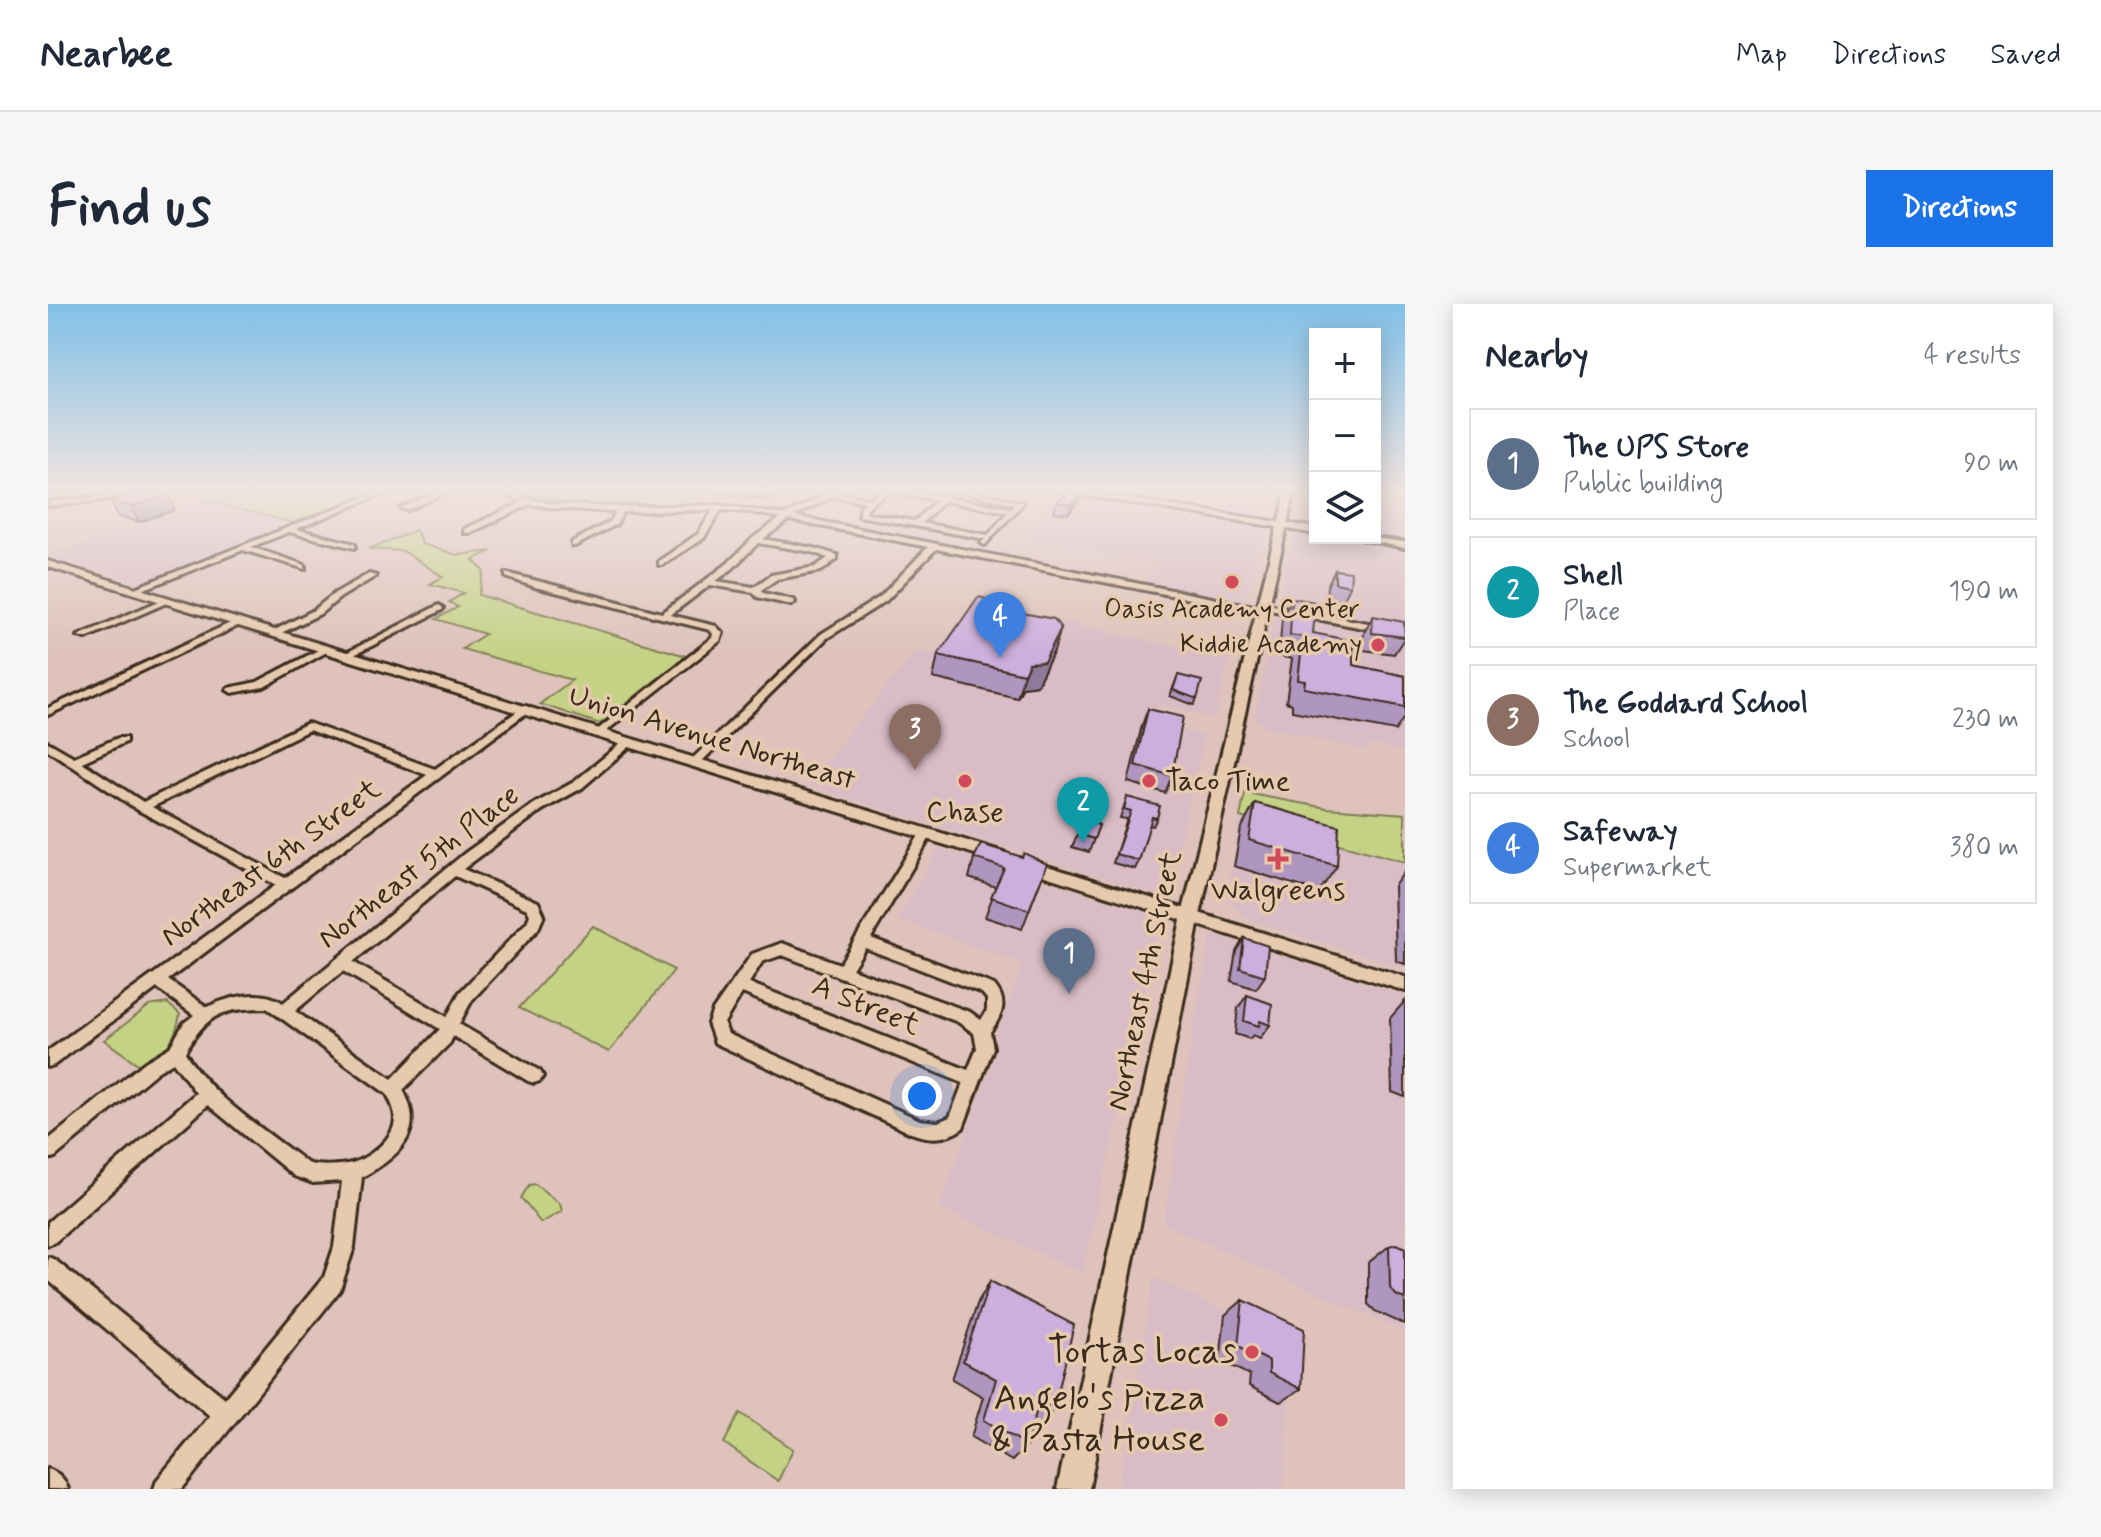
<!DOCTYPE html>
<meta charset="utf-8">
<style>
body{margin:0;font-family:Mynerve,sans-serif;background:#f6f6f7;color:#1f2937}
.controls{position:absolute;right:24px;top:24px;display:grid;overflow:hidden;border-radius:0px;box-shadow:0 4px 20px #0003}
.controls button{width:72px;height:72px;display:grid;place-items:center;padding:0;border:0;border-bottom:2px solid #e0e1e3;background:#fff;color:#1f2937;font:40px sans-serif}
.you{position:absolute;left:874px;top:792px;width:28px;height:28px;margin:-20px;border:6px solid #fff;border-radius:50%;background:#1a73e8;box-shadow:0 0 0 12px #1a73e833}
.badge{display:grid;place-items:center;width:52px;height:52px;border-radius:50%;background:#1a73e8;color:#fff;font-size:26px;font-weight:700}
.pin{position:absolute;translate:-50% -66px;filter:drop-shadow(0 2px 4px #0008)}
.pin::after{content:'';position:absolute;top:42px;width:28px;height:24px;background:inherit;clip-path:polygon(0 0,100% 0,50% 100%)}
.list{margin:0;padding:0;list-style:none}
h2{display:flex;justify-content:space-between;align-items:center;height:104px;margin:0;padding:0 32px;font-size:34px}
h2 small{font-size:26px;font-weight:400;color:#747a83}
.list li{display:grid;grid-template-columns:52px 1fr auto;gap:24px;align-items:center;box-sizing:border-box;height:112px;margin:0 16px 16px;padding:0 16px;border:2px solid #e0e1e3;border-radius:0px}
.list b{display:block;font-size:30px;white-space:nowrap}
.list p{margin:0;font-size:26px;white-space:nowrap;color:#747a83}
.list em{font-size:26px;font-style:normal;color:#747a83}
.icon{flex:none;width:44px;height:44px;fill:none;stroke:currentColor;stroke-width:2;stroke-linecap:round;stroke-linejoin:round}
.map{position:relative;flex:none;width:1357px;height:1185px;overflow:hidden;border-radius:0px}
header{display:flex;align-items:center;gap:48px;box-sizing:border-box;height:112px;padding:0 40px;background:#fff;border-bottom:2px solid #e0e1e3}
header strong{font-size:38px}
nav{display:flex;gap:44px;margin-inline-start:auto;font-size:28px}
.intro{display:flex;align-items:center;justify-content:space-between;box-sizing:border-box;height:192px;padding:0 48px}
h1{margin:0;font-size:56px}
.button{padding:20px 36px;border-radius:0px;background:#1a73e8;color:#fff;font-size:28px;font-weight:700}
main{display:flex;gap:48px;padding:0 48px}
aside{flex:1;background:#fff;border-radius:0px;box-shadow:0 4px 20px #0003}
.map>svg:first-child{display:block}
.built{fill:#d9bcc5}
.green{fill:#c4d286;stroke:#807e52;stroke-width:2}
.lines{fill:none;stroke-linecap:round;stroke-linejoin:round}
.minor-casing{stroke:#3b2a1e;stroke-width:6}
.tertiary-casing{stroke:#3b2a1e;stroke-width:6}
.secondary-casing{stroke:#3b2a1e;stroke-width:6}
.minor{fill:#e6caad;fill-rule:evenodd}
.tertiary{fill:#e6caad;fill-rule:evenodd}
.secondary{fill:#e6caad;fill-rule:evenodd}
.wall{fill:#af96be;stroke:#3b2a1e;stroke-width:2}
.shaded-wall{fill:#8f7a9b;stroke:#3b2a1e;stroke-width:2}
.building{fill:#ccafdd;stroke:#3b2a1e;stroke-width:2}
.poi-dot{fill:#d1495b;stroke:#e6caad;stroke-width:3}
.labels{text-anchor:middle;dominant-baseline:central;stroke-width:7;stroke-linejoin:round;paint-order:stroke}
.far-poi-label{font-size:26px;fill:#3b2a1e;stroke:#e6caad}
.street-label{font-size:30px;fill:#3b2a1e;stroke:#e6caad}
.poi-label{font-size:30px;fill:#3b2a1e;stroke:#e6caad}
.near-poi-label{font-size:36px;fill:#3b2a1e;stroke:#e6caad;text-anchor:end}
</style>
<header>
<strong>Nearbee</strong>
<nav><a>Map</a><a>Directions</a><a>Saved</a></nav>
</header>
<div class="intro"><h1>Find us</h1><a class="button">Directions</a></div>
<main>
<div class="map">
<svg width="1357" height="1185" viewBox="0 0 1357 1185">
<rect width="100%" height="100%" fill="#dec2bb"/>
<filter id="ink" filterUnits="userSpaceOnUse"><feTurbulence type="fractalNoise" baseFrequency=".0125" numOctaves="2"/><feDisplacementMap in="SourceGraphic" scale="16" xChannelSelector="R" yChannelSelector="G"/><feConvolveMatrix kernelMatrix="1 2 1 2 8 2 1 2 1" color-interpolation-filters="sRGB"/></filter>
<g filter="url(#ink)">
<path class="built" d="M1030 185H1222L1218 208 1204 212Z
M1009 190 1214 224 1219 228 1196 298 1099 279 1107 259 976 234Z
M157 197 247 219 90 279 0 252Z
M1327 204 1357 208V239L1327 234Z
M1256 227 1267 229V234H1299L1357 244V325L1234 301 1231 297 1247 228Z
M926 298 1181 354 1167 414 1112 401 1106 419 1156 432 1120 589 1111 591 759 481 869 346 886 350Z
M1236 312 1357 333V448L1322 439 1321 447 1220 423 1207 415 1227 313Z
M1192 513 1357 558V664L1199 615 1179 596Z
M891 544 1109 611 1113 619 1034 969 892 903 949 745 948 730 975 659 850 615Z
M1168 631 1357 692V1028L1116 920 1146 719 1163 632Z
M1106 974 1243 1038 1235 1185H1070Z"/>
<path class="green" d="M192 185H333L247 219 157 197Z
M458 185H609L656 196 651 200H528Z
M368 226 374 240 409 251 443 247 425 256 436 267 431 291 638 352 552 420 492 400 524 376 414 345 437 330 388 315 410 303 401 298 416 289 382 280 395 273 355 247 321 245Z
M1197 489 1279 504 1357 510V558L1192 513Z
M545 622 626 666 561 748 471 704Z
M119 699 132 710C127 739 117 748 94 763L56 736 101 702Z
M487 880 512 900 514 907 493 919 473 894 481 881Z
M692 1109 745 1145 730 1177 676 1139Z"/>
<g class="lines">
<defs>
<path id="minor" d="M0 185H6L0 188Z
M74 185H83L56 196 0 202V198L55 192Z
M337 185H346L248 225 307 240V244L241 228 203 243 257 261V265L195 246 89 288 82 286Z
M397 185H406L360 206 353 204Z
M445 185H454L477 194 506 200 571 203 671 201 738 211 788 185H796L791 189 822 195 836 185 892 192 899 188 902 190 899 194 963 204 966 200 903 185H915L975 199 937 241 933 239 937 235 811 212 813 202 818 198 785 192 746 212 1210 303 1214 299 1357 326V332L1217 305 1213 309 888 245 838 297 779 334 650 461 646 462 640 459 642 457 773 330 832 293 880 243 741 216 715 235 766 244 789 251V255L773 267 729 275 713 286 715 289 746 296 747 298 743 301 709 293 705 288 662 281 622 311 668 322 675 329 672 337 552 432 548 431V427L664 334 665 330 662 326 487 283 458 273V269L614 309 679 260 705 234 733 214 702 208 673 206 656 234 614 261H611V257L650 230 665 206 575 208 569 220 527 242H524V238L563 217 568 208 506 204 483 200 422 229H416V225L475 198ZM840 188 889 196 867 217 818 209 820 203ZM896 197 960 208 940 231 874 219ZM710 239 764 248 780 254 767 263 723 271 706 283 668 277 685 264Z
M662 185H680L724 192 721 194Z
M321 270 328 272 293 293 272 310 229 331 221 329 266 306 287 289Z
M116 295 123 297 38 334 30 332Z
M391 301 395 304 394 306 302 353 294 351Z
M191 315 196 318 194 320 0 411V404Z
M276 343 284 345 216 383 184 389 179 386 180 384 209 378Z
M477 402 481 403V407L120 676 159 703C182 693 213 684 235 699L417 549 486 500 526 478 577 436H585L587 438 534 484 494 506 415 565 490 598 496 611 490 625 424 696 411 720 492 767 495 772 492 777 486 779 480 777 405 732 402 739 355 786C379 829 350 853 314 873L306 943 292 986 134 1185H106L109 1176 162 1112 0 976V953L7 956 177 1094 276 973 286 943 294 877 265 879 246 872 160 801 7 938 0 941V918L148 789 125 758 109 768 7 853 0 855V836L97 758 122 743 136 719 146 711 109 684 6 761 0 763V747L228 581 90 506 0 446V438L26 453 70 434H78V438L34 458 95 498 260 419 387 465ZM261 426 379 471 237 574 104 503ZM407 572 479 605 482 611 479 618 412 688 399 713 305 658ZM295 667 392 725 344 775 247 707ZM219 704 339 790C343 798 347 806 347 815 347 834 321 854 304 859 292 862 270 863 259 859 219 827 162 793 137 748 160 708 175 705 219 704Z
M878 526 884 530 823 634 946 681C960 697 955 711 942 728L945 744 915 824C898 836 882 836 863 829L667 739 660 719 665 706 704 650 734 639 792 660 872 530ZM817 644 934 689 939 695V706L933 716 922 708 804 665ZM734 651 910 718 926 729 929 744 920 766 701 679 714 658ZM694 689 915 779 902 813 890 818 872 816 680 730 676 719Z
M0 1165C11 1169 16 1174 20 1185H0Z"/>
<path id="tertiary" d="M1233 218 1267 224V230L1230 223 1229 221Z
M1308 234H1327L1357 238V244Z
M0 257 956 548 959 552 951 557 946 556 0 263Z
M977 555 1357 673V687L972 564 969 560Z"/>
<path id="secondary" d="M997 185H1017L1231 218 1239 185H1247L1152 611 1041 1185H1009L1134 611 1229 223Z"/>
</defs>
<use href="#minor" class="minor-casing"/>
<use href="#tertiary" class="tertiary-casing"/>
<use href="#secondary" class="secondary-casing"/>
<use href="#minor" class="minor"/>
<use href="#tertiary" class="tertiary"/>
<use href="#secondary" class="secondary"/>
</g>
<path class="wall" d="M1033 194 1020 210 1006 208 1009 198Z
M63 197 127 206 91 218 70 212Z
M1287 266 1302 282 1294 299 1278 296 1279 282Z
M1244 294 1265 329 1305 361 1357 372V412L1347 427 1244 407V400L1238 398 1244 355 1231 352 1234 314Z
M953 298 952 304 1013 324 1006 347 989 381 975 383 969 394 885 374 890 351Z
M1325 312 1357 333 1346 350 1314 346 1316 329Z
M1130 371 1149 395 1146 401 1122 392Z
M1100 405 1124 472 1117 489 1080 478 1094 421Z
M1079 493 1109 514 1105 522 1101 521 1091 557 1087 565 1065 559 1079 515 1072 514Z
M1207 499 1289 562 1271 588 1186 562 1193 525Z
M1035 516 1051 521 1041 548 1024 543Z
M926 554 999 560 974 625 937 613 948 583 921 574Z
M1357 567V660L1348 657 1346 582Z
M1196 634 1217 672 1208 685 1183 677 1188 647Z
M1199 691 1222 721 1212 734 1205 731 1202 735 1187 730 1190 704Z
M1357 697V793L1344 788 1342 714Z
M1341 942 1357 944V1021L1327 1007 1320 1000V959Z
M942 977 1006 1105 990 1122 985 1120 979 1141 964 1157 923 1133 935 1093 904 1075 930 998Z
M1195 996 1253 1085 1232 1098 1201 1082 1202 1071 1172 1057 1177 1011Z"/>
<path class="shaded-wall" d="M1036 185 1033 194 1020 210 1023 201Z
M120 191 127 206 91 218 83 203Z
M1013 324 1006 347 989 381 975 383 969 394 976 370 981 359Z"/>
<path class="building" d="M1024 185H1036L1023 201 1009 198Z
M100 186 120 191 83 203 63 197Z
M1287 266 1303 268 1302 282 1287 279Z
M930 293 953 298 949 304 1006 315 1013 324 996 358 981 359 976 370 890 351Z
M1244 294 1268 298 1265 329 1305 337V361L1357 372V403L1256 384 1257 377 1250 376 1255 333 1242 331Z
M1325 312 1356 318 1357 333 1324 329Z
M1130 371 1154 377 1149 395 1125 386Z
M1100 405 1135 413 1124 472 1087 461Z
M1079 493 1112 502 1109 514 1104 513 1091 557 1068 550 1083 507 1076 505Z
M1207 499 1291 522 1289 562 1201 536Z
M1035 516 1051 521 1046 535 1029 530Z
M933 540 974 553 976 549 999 560 981 606 943 593 956 564 926 554Z
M1196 634 1220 642 1217 672 1192 664Z
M1199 691 1224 700 1222 721 1212 717 1211 722 1196 717Z
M1348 940 1357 944V995L1349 992 1342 984 1341 942Z
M942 977 1026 1021 1006 1105 991 1097 979 1141 936 1116 948 1075 915 1057Z
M1195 996 1256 1025 1253 1085 1221 1069V1057L1190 1042Z"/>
</g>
<linearGradient id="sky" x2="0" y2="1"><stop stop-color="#81c0e8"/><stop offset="0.53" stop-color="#f0e4e0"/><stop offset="1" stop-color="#f0e4e0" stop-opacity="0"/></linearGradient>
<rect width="1357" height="351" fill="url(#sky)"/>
<g class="poi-dot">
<circle cx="1184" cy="278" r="8"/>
<circle cx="1330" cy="341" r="8"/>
<circle cx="917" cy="477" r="8"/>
<circle cx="1101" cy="477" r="8"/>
<path d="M1226 543h8v8h8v8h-8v8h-8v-8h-8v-8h8z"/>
<circle cx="1204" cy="1048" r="8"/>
<circle cx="1173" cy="1116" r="8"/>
</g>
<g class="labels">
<g class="far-poi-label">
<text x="1184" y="306">Oasis Academy Center</text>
<text x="1314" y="341" text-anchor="end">Kiddie Academy</text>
</g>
<g class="street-label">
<text transform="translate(664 434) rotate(17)">Union Avenue Northeast</text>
<text transform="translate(223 559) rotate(-36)">Northeast 6th Street</text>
<text transform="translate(371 563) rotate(-38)">Northeast 5th Place</text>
<text transform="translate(1097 677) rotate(-78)">Northeast 4th Street</text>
<text transform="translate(818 702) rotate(22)">A Street</text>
</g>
<g class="poi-label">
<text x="1117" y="477" text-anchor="start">Taco Time</text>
<text x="917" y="508">Chase</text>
<text x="1230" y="586">Walgreens</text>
</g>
<g class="near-poi-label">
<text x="1188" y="1048">Tortas Locas</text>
<text x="1157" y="1095">Angelo's Pizza<tspan x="1157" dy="41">&amp; Pasta House</tspan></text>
</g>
</g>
</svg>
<div class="controls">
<button>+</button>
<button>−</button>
<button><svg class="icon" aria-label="layers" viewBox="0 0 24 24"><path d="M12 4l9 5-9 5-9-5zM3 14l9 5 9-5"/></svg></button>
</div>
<div class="you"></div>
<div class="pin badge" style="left:1021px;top:690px;background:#5c6f8a">1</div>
<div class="pin badge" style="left:1035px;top:539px;background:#0f9aa8">2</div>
<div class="pin badge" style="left:867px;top:466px;background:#8d6e63">3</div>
<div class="pin badge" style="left:952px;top:354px;background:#3f7fe0">4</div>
</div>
<aside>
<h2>Nearby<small>4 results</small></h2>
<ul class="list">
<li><span class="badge" style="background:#5c6f8a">1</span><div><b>The UPS Store</b><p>Public building</p></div><em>90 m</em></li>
<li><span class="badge" style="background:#0f9aa8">2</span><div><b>Shell</b><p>Place</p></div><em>190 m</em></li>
<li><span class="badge" style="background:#8d6e63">3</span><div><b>The Goddard School</b><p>School</p></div><em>230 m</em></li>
<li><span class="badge" style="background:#3f7fe0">4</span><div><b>Safeway</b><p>Supermarket</p></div><em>380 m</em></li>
</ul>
</aside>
</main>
